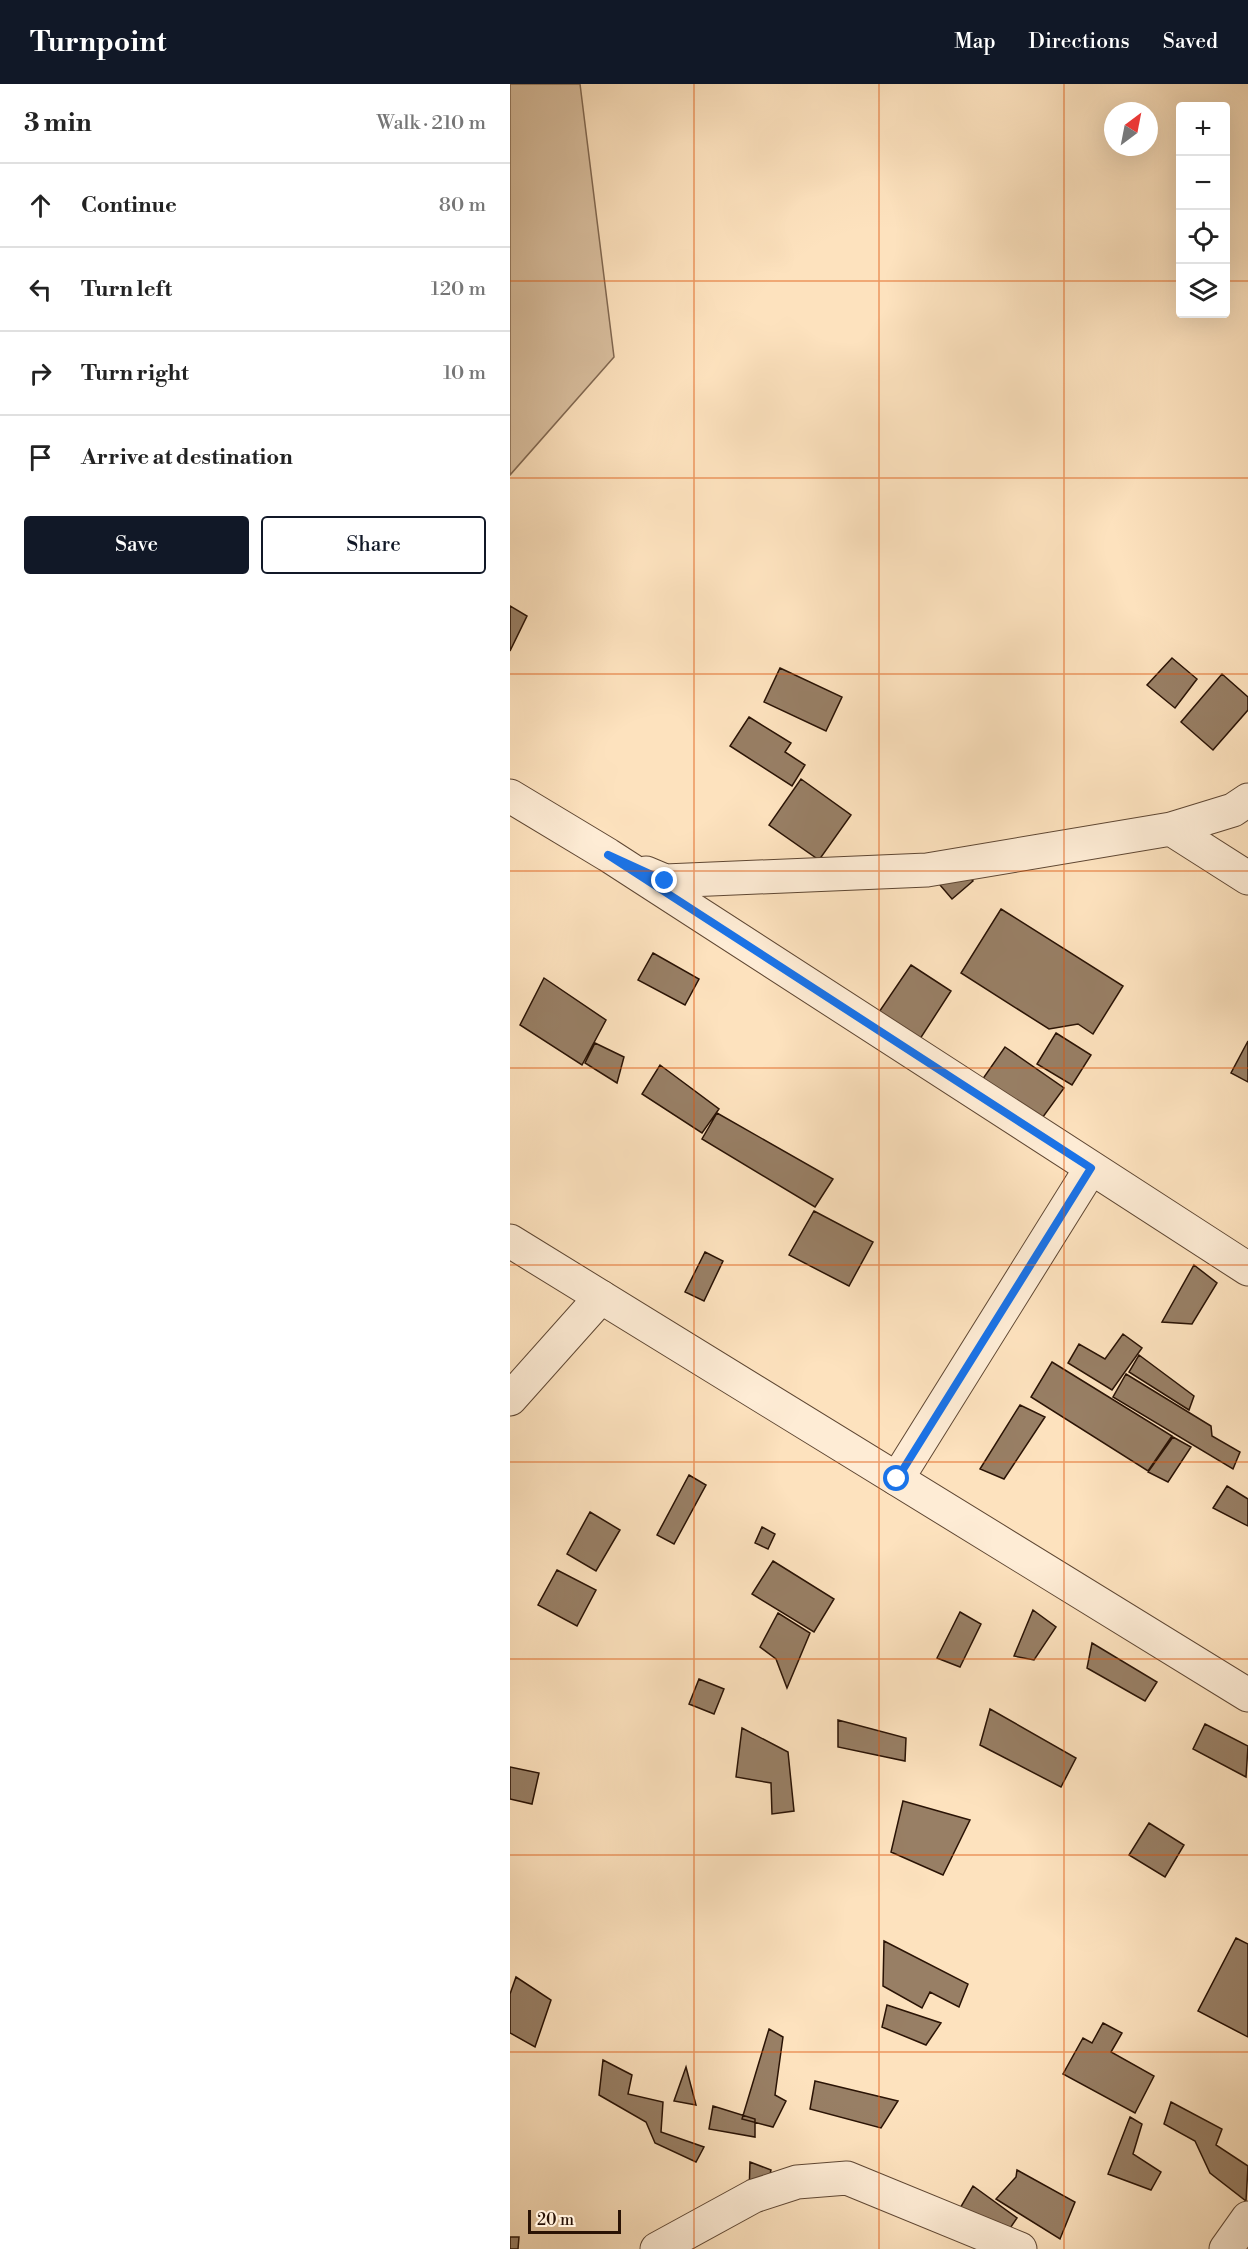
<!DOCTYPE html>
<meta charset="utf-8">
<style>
body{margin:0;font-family:"Libre Bodoni",serif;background:#f6f6f6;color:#222}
.controls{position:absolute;right:18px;top:18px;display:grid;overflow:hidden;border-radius:6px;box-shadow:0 6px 24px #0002}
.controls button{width:54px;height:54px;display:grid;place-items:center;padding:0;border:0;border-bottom:2px solid #e0e0e0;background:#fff;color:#222;font:30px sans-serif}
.compass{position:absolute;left:594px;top:18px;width:54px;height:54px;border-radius:50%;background:#fff;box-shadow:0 6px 24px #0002;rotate:32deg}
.scale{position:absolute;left:18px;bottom:15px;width:93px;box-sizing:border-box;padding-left:6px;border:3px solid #2a1305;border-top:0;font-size:16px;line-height:21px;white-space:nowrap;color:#2a1305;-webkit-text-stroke:4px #feecd5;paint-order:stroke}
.stop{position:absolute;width:18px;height:18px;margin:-14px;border:4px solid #1a73e8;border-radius:50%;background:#fff}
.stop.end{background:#1a73e8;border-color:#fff;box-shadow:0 2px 6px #0008}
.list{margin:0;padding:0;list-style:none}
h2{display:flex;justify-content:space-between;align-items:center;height:78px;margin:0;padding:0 24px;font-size:26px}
h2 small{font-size:20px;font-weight:400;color:#767676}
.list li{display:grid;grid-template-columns:39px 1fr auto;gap:18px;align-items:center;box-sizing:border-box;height:84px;padding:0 24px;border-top:2px solid #e0e0e0}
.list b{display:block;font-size:22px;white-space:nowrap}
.list em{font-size:20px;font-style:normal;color:#767676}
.actions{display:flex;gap:12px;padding:18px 24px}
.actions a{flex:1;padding:14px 0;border:2px solid #111827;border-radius:6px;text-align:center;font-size:21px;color:#111827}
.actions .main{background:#111827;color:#fff}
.icon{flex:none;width:33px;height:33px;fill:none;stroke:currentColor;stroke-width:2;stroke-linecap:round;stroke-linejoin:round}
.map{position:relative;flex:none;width:738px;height:2165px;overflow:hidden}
header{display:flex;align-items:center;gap:36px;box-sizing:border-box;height:84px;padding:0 30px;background:#111827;color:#fff}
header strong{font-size:28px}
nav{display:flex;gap:33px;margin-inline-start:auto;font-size:21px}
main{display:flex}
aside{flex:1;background:#fff}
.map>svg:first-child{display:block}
.green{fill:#d9bf9f;stroke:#826952;stroke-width:1.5}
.building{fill:#987f65;stroke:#2a1305;stroke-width:1.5}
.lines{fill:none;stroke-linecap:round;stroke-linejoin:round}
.minor-casing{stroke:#5f4733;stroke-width:35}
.tertiary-casing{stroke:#5f4733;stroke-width:35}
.minor{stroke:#feecd5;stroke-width:33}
.tertiary{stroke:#feecd5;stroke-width:33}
.route{stroke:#1a73e8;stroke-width:8}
.grid{fill:none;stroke:#de560c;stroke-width:1.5;stroke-opacity:0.55}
</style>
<header>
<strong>Turnpoint</strong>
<nav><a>Map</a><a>Directions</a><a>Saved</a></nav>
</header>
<main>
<aside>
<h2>3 min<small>Walk · 210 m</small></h2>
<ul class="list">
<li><svg class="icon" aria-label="ahead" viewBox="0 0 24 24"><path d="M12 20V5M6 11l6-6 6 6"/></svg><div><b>Continue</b></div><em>80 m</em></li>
<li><svg class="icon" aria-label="left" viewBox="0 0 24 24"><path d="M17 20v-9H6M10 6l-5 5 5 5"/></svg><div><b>Turn left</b></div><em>120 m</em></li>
<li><svg class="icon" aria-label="right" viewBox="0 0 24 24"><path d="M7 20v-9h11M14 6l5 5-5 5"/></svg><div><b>Turn right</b></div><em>10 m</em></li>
<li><svg class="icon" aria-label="arrive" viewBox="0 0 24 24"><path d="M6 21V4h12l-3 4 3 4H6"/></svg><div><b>Arrive at destination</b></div></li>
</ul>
<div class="actions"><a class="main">Save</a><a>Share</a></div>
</aside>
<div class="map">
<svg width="738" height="2165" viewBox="0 0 738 2165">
<rect width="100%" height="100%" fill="#fde2be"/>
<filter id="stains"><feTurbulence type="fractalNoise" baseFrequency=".00333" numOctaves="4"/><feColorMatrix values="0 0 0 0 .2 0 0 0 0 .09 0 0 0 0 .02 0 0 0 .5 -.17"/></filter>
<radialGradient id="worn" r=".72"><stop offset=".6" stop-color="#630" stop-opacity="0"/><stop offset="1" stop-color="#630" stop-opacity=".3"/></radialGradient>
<path class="green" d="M0 0H70L104 273 0 391Z"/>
<path class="building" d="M0 522 17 532 0 567Z
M662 574 687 595 665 624 637 601Z
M270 584 332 613 316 647 254 618Z
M712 590 738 613V626L703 666 671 638Z
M239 633 281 659 275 668 295 681 282 702 220 662Z
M291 695 341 731 309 776 259 741Z
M454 787 463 797 442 815 424 794Z
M491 825 613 902 583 950 568 940 539 945 451 889Z
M143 869 189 895 175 921 128 896Z
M401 881 441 907 408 958 367 931Z
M34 894 96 936 72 981 10 941Z
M546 949 581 971 562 1001 527 980Z
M738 957V998L721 989Z
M85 959 114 973 107 999 75 979Z
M495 963 554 1004 530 1037 472 996Z
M150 981 209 1025 192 1049 132 1010Z
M207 1029 323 1095 305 1123 192 1055Z
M304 1127 363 1158 339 1202 279 1171Z
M195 1168 213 1177 194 1217 175 1208Z
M684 1181 707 1199 682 1240 652 1238Z
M613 1250 632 1264 602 1306 558 1279 569 1260 595 1275Z
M629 1271 684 1312 679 1326 619 1288Z
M542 1278 662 1352 638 1387 521 1313Z
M616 1290 701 1342 702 1352 730 1368 723 1385 603 1313Z
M510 1321 535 1333 494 1395 470 1385Z
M663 1353 681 1363 658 1398 638 1388Z
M179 1391 196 1401 164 1460 147 1451Z
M717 1402 738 1415V1442L703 1424Z
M80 1428 110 1446 86 1487 57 1470Z
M252 1443 265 1450 258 1465 245 1459Z
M263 1477 324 1515 304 1548 242 1510Z
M47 1486 86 1506 67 1542 28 1521Z
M523 1526 546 1543 524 1576 504 1572Z
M450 1528 471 1540 450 1583 427 1574Z
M268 1529 300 1549 277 1604 266 1575 250 1563Z
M582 1559 647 1598 635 1617 577 1584Z
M189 1595 214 1605 204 1630 179 1620Z
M480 1625 566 1674 551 1703 470 1661Z
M328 1636 396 1654 395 1677 328 1663Z
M695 1640 738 1662 736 1693 683 1665Z
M232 1644 278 1668 284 1727 262 1730 261 1699 226 1693Z
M0 1683 29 1689 22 1720 0 1715Z
M393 1717 460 1736 433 1791 381 1768Z
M639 1739 674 1761 655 1793 619 1771Z
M726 1854 738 1860V1953L688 1927Z
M374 1857 458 1900 449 1923 420 1908 412 1924 373 1902Z
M6 1893 41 1916 25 1963 0 1949V1910Z
M377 1921 431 1939 416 1961 372 1943Z
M593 1939 612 1949 601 1968 644 1992 625 2029 553 1990 573 1954 582 1959Z
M259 1945 273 1953 265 2011 276 2017 263 2043 232 2035Z
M93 1976 122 1991 118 2010 153 2018 151 2048 194 2063 186 2078 145 2059 136 2038 89 2011Z
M176 1983 186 2021 164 2017Z
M305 1997 388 2017 371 2044 300 2025Z
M661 2018 712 2045 706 2061 738 2082 736 2117 700 2089 685 2057 654 2040Z
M203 2022 245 2035V2053L199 2045Z
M620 2033 632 2040 623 2070 651 2088 641 2106 598 2090Z
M240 2078 261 2086 255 2112 239 2111Z
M507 2086 565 2118 550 2155 486 2115 506 2093Z
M463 2102 507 2134 486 2165 439 2143Z
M0 2153H9L8 2165H0Z"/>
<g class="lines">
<defs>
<path id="minor" d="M0 712 98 771 738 1185
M661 745 738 794
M136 789 155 797 417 786 661 745 723 726 738 716
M0 1315 91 1213
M387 1395 581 1084
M147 2165 244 2112 287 2098 337 2094 510 2165
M716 2165 738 2134"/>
<path id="tertiary" d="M0 1157 738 1611"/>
</defs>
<use href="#minor" class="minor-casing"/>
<use href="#tertiary" class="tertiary-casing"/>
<use href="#minor" class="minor"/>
<use href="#tertiary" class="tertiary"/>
</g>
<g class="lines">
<path class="route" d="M155 797 98 771 581 1084 387 1395"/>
</g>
<path class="grid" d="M184 0V2165M369 0V2165M554 0V2165M0 197H670M716 197H738M0 394H738M0 590H738M0 787H738M0 984H738M0 1181H738M0 1378H738M0 1575H738M0 1771H738M0 1968H738"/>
<rect width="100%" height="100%" filter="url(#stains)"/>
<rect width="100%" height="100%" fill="url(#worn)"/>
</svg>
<div class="controls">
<button>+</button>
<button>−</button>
<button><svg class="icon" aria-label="locate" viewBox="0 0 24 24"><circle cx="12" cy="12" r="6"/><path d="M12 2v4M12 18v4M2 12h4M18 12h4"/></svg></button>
<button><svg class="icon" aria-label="layers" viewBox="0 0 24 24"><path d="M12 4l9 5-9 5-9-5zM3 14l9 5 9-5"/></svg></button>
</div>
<svg class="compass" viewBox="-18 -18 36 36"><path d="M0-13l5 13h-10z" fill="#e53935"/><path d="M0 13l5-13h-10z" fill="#767676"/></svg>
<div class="scale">20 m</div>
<div class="stop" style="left:387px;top:1395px"></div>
<div class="stop end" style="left:155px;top:797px"></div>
</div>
</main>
